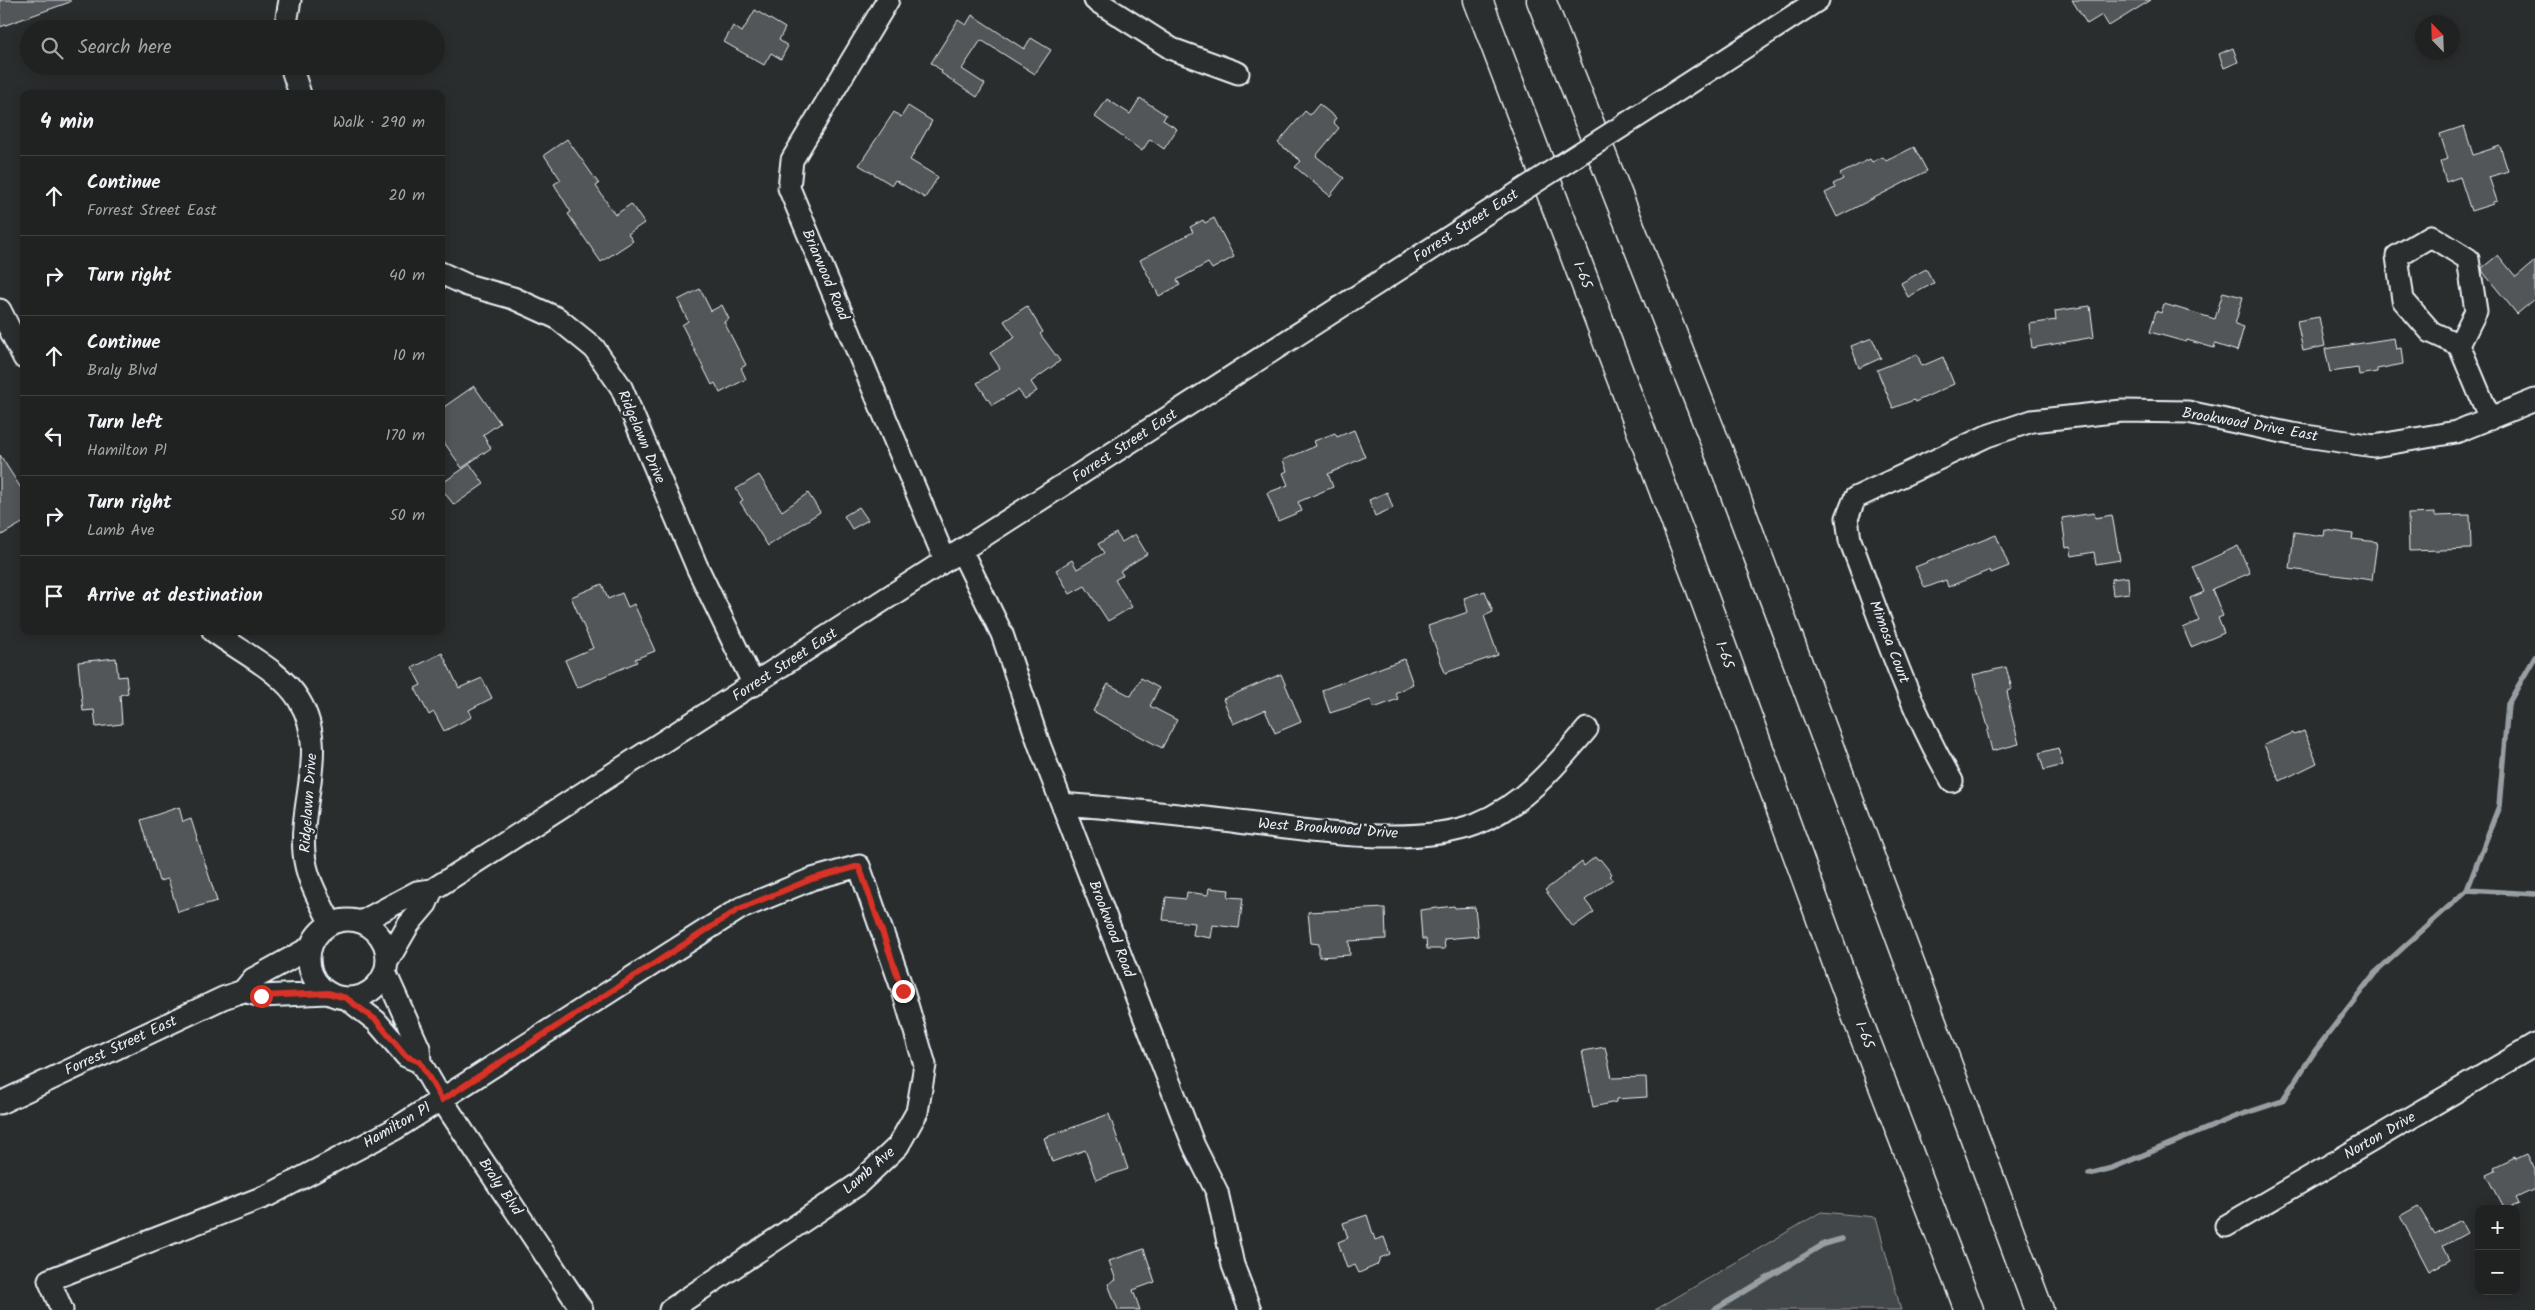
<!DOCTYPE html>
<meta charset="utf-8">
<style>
body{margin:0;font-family:Kalam,sans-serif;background:#2d2f2f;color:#f1f3f6}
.controls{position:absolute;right:15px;bottom:15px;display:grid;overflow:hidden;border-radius:10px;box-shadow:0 2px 12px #0003}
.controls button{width:45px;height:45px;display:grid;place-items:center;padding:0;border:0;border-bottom:1px solid #3d3f40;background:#202222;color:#f1f3f6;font:25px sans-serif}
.compass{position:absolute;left:2415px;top:15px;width:45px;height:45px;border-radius:50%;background:#202222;box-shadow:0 2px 12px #0003;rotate:337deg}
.stop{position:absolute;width:15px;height:15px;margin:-11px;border:4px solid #d93025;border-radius:50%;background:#fff}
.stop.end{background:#d93025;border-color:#fff;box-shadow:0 1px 5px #0008}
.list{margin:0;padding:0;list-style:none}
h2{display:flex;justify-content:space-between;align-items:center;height:65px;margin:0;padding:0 20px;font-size:21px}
h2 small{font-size:16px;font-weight:400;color:#a2a4a5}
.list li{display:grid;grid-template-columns:32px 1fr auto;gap:15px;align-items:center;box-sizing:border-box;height:80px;padding:0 20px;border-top:1px solid #3d3f40}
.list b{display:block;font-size:19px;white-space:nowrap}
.list p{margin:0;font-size:16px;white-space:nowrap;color:#a2a4a5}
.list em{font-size:16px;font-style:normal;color:#a2a4a5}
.icon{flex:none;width:28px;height:28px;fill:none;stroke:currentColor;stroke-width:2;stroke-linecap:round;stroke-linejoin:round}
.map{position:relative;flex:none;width:2535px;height:1310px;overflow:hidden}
.search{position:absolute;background:#202222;box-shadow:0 2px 12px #0003;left:20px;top:20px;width:425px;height:55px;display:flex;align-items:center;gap:12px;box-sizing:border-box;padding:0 18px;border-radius:28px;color:#a2a4a5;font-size:19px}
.panel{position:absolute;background:#202222;box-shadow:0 2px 12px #0003;left:20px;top:90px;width:425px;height:545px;border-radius:10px}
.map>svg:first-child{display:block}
.green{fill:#424648;stroke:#959ca0}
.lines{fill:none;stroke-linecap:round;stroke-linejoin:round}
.stream{stroke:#989fa3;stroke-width:5.5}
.building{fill:#535759;stroke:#e8f1f8}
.minor-casing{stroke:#e8f1f8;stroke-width:25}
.highway-casing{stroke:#e8f1f8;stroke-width:31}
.minor{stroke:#2a2d2e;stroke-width:21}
.highway{stroke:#2a2d2e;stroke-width:28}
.minor-bridge-casing{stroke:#e8f1f8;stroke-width:25;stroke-linecap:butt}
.minor-bridge{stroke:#2a2d2e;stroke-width:21}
.route{stroke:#d93025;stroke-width:6}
.labels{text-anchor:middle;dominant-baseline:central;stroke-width:5;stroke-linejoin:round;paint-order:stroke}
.street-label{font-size:15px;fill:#e8f1f8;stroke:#2a2d2e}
</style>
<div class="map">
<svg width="2535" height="1310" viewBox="0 0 2535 1310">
<rect width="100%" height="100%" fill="#2a2d2e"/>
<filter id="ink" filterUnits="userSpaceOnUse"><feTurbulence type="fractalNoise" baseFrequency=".02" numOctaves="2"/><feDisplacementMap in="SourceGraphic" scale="10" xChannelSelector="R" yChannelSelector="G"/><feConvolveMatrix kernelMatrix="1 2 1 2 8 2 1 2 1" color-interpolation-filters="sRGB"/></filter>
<g filter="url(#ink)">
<path class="green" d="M1821 1212 1876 1217 1901 1310H1655Z"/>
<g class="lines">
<path class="stream" d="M2467 890 2535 894
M2089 1174 2112 1168 2237 1116 2282 1101 2315 1051 2375 973 2467 890 2499 806 2508 704 2535 657
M1714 1310 1824 1244 1842 1239"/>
</g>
<path class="building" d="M0 0H70V2L0 27Z
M2072 0H2151L2109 26 2102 15 2087 24Z
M755 10 785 28 779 40 788 46 781 59 771 53 764 65 724 42 733 26 742 32Z
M972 15 1024 49 1031 38 1051 50 1035 74 981 40 962 69 985 84 977 97 941 73 942 71 931 63 958 20 966 25Z
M2233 48 2238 62 2224 68 2219 54Z
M1140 98 1166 115 1163 120 1177 129 1164 149 1150 139 1142 151 1095 117 1107 99 1130 114Z
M1319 104 1336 118 1333 122 1339 128 1316 156 1344 178 1330 196 1295 167 1301 161 1278 143 1305 111 1310 115Z
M908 106 932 121 910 160 938 177 925 198 895 180 892 185 859 165 894 112 901 117Z
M2464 126 2473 155 2500 146 2508 171 2489 177 2497 201 2493 202V204L2471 211 2460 177 2446 182 2440 162 2448 159 2440 134Z
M567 139 599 184 596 186 615 215 631 204 644 223 628 234 633 241 601 262 568 214 571 212 554 184 561 180 544 155Z
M1914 147 1927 171 1837 217 1825 193 1835 188 1833 184 1843 179 1840 174 1870 159 1872 162 1883 157 1886 161Z
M1214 218 1234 257 1212 269 1208 263 1177 280 1180 285 1159 296 1140 260 1193 232 1190 227 1203 220 1205 223Z
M2498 255 2516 277 2535 261V299L2517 314 2483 272 2482 268Z
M1926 269 1934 283 1908 297 1901 283Z
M700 289 711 311 722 305 729 319 724 322 746 365 741 368 746 379 720 393 715 383 712 385 682 325 688 321 678 300Z
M2223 292 2243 297 2235 324 2244 327 2237 351 2215 344 2214 348 2187 340 2186 342 2150 332 2156 311 2161 313 2164 304 2215 319Z
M1027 306 1043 332 1040 334 1060 361 1031 382 1037 391 1025 399 1018 390 992 405 977 383 1000 368 990 353 1015 337 1004 321Z
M2090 306 2094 337 2032 348 2029 324 2056 320 2055 311Z
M2319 317 2325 346 2303 351 2297 321Z
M1872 338 1881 358 1859 368 1851 346Z
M2394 338 2396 349 2401 348 2403 364 2377 369V372L2359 375 2358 368 2330 372 2325 349Z
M1917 354 1922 366 1943 357 1954 384 1915 402 1914 400 1893 408 1877 370Z
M474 386 500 423 483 435 491 448 462 468 441 438V409Z
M1354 430 1365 457 1328 474 1333 487 1298 502 1302 511 1278 521 1267 493 1288 485 1283 473 1287 471 1283 460 1316 446 1314 441 1335 433 1337 437Z
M0 455 24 493V522L0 536Z
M470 464 484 484 454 505 441 488V484Z
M759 475 782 511 808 493 820 512 768 546 740 502 743 500 736 489Z
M1387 492 1393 508 1375 516 1369 500Z
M859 507 868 520 852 529 844 516Z
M2094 513 2095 518 2112 515 2120 560 2096 564 2094 552 2072 556 2070 547 2066 548 2062 518Z
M2435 513V516L2470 515 2471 549 2409 551 2408 514Z
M2325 530 2353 534 2352 539 2377 542 2372 580 2290 569 2294 532 2324 536Z
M1116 533 1122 542 1135 534 1147 554 1120 571 1123 575 1115 580 1132 607 1108 621 1085 586 1070 594 1056 570 1072 560 1077 569 1104 553 1098 544Z
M1996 535 2009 566 1991 573 1990 570 1948 587 1946 580 1925 588 1915 567Z
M2238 546 2250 573 2212 589 2223 616 2218 618 2224 633 2191 647 2183 628 2199 621 2190 598 2204 592 2193 567Z
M2128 577 2129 593 2113 595 2111 579Z
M602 584 608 599 622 593 628 607 634 604 655 651 635 659 637 662 577 688 565 660 593 648 571 597Z
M1485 591 1493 612 1484 616 1498 655 1445 673 1428 626 1468 612 1464 598Z
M442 653 459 688 482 678 492 698 469 710 472 717 444 731 434 712 429 715 415 688 421 685 412 668Z
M116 658 118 677 126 676 128 693 120 695 122 724 96 727 94 710 83 711 78 662Z
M1404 659 1413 684 1395 693 1398 699 1374 708 1371 700 1330 713 1322 690Z
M2006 667 2012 689 2007 691 2010 709 2019 744 1992 751 1987 731 1989 730 1973 675Z
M1281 674 1301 722 1275 733 1265 710 1233 724 1223 699Z
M1141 678 1159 688 1150 706 1177 720 1162 748 1093 711 1108 684 1131 696Z
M2304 731 2317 763 2280 781 2264 745 2293 733 2294 735Z
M2058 748 2063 765 2044 770 2039 753Z
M179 807 183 822 191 819 217 901 178 912 168 879 159 881 141 820Z
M1595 857 1597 860 1600 859 1612 874 1610 876 1613 879 1585 900 1594 912 1573 927 1545 890 1582 862 1584 866Z
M1209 888 1229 890 1228 897 1243 898 1239 928 1213 925 1211 938 1193 935 1195 923 1163 920 1166 897 1186 899 1187 892 1208 895Z
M1454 906 1455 908 1475 907 1478 936 1444 939 1445 949H1427L1426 939H1422L1420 910Z
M1385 908 1386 939 1349 941 1350 955 1319 957V944L1311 943 1308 912Z
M1605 1047 1612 1078 1646 1077 1647 1097 1616 1099V1102L1593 1107 1582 1051Z
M1109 1114 1128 1169 1096 1180 1085 1150 1052 1162 1044 1138Z
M2527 1154 2535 1170V1189L2516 1198 2519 1204 2505 1209 2487 1175 2496 1171 2494 1167 2515 1157 2516 1159Z
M2418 1206 2435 1234 2460 1220 2467 1233 2443 1246 2450 1260 2429 1271 2400 1216Z
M1367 1215 1375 1240 1384 1237 1390 1254 1380 1258 1377 1265 1359 1273 1355 1265 1347 1268 1338 1242 1348 1238 1343 1223Z
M1144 1249 1155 1282 1133 1290 1140 1310H1118L1108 1284 1116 1280 1109 1261Z"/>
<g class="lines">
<defs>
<path id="minor" d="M888 0 792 160 789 188 945 560
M1095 0 1172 49 1238 73
M285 29 290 0
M291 66 300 94
M1685 86 1818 0
M441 273 467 285 513 298 557 318 594 348 621 387 697 567 754 685
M0 310 24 358
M2459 345 2431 332 2403 300 2397 256 2431 236 2468 259 2476 311 2459 345 2490 419
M962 552 1002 634 1039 744 1194 1146 1217 1192 1233 1265 1250 1310
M213 631C239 651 282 671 299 700 329 749 299 802 304 853 306 879 320 901 331 924
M1952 781C1908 706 1881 621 1850 540L1847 518 1855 498 1987 436 2032 421 2122 411 2188 412 2292 434 2374 446 2456 432 2535 400
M1062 804C1116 808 1170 814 1224 820 1294 829 1411 849 1476 824 1523 805 1555 767 1587 729
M309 959a39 39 0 1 1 78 0a39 39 0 1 1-78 0Z
M361 922 417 892 432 890 1454 234
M387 962 409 924 426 904 432 890
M385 972 419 1048 420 1062 442 1100 582 1310
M243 991 253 979 311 947
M346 998 376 1021 406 1056 420 1062
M0 1103 223 998 243 991 261 996 328 993
M2226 1226 2535 1045
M62 1310 49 1280 269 1195 395 1129 739 909 812 879 859 866 903 991 925 1065 917 1112 898 1146 857 1185 670 1310"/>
<path id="highway" d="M1478 0 1698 581 1854 1010 1969 1310
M1541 0 1726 470 2039 1310"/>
</defs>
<use href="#minor" class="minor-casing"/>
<use href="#highway" class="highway-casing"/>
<use href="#minor" class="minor"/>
<use href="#highway" class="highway"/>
<defs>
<path id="minor-bridge" d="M1454 234 1685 86"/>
</defs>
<use href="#minor-bridge" class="minor-bridge-casing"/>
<use href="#minor-bridge" class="minor-bridge"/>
</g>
</g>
<g class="lines" filter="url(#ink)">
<path class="route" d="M261 996 328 993 346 998 376 1020 406 1056 420 1062 442 1100 739 909 812 879 859 866 903 991"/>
</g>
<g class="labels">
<g class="street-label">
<text transform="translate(1466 226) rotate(-33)">Forrest Street East</text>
<text transform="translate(825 275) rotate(67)">Briarwood Road</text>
<text transform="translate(1582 275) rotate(69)">I-65</text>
<text transform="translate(2250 425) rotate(10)">Brookwood Drive East</text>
<text transform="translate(641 437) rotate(67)">Ridgelawn Drive</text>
<text transform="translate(1125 446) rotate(-33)">Forrest Street East</text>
<text transform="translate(1889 642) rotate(69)">Mimosa Court</text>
<text transform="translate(1724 655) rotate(70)">I-65</text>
<text transform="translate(785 665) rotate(-33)">Forrest Street East</text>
<text transform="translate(309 803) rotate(-86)">Ridgelawn Drive</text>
<text transform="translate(1328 829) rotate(4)">West Brookwood Drive</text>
<text transform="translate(1111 929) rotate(69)">Brookwood Road</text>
<text transform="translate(1864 1035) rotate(69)">I-65</text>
<text transform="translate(121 1046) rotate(-25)">Forrest Street East</text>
<text transform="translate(397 1126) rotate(-30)">Hamilton Pl</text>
<text transform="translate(2380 1136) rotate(-30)">Norton Drive</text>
<text transform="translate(869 1171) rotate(-41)">Lamb Ave</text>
<text transform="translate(500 1187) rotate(56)">Braly Blvd</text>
</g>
</g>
</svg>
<div class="controls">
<button>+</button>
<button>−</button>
</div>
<svg class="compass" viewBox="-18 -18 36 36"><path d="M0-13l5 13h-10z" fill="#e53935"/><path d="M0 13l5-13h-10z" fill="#a2a4a5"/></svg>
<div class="stop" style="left:261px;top:996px"></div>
<div class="stop end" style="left:903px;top:991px"></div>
<div class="search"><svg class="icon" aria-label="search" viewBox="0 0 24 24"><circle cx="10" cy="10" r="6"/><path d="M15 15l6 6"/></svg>Search here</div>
<section class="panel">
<h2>4 min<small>Walk · 290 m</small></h2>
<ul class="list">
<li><svg class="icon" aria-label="ahead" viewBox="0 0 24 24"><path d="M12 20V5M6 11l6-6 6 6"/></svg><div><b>Continue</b><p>Forrest Street East</p></div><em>20 m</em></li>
<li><svg class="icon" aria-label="right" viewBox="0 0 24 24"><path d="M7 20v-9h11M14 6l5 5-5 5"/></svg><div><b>Turn right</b></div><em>40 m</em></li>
<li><svg class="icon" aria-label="ahead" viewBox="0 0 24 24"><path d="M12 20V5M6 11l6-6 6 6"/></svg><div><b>Continue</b><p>Braly Blvd</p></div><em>10 m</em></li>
<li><svg class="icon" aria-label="left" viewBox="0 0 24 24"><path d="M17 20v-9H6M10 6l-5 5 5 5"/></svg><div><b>Turn left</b><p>Hamilton Pl</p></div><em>170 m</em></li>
<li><svg class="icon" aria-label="right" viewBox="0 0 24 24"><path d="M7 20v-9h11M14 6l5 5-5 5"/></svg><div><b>Turn right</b><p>Lamb Ave</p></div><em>50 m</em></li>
<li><svg class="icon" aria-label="arrive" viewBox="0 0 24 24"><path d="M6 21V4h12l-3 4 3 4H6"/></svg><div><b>Arrive at destination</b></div></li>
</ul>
</section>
</div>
